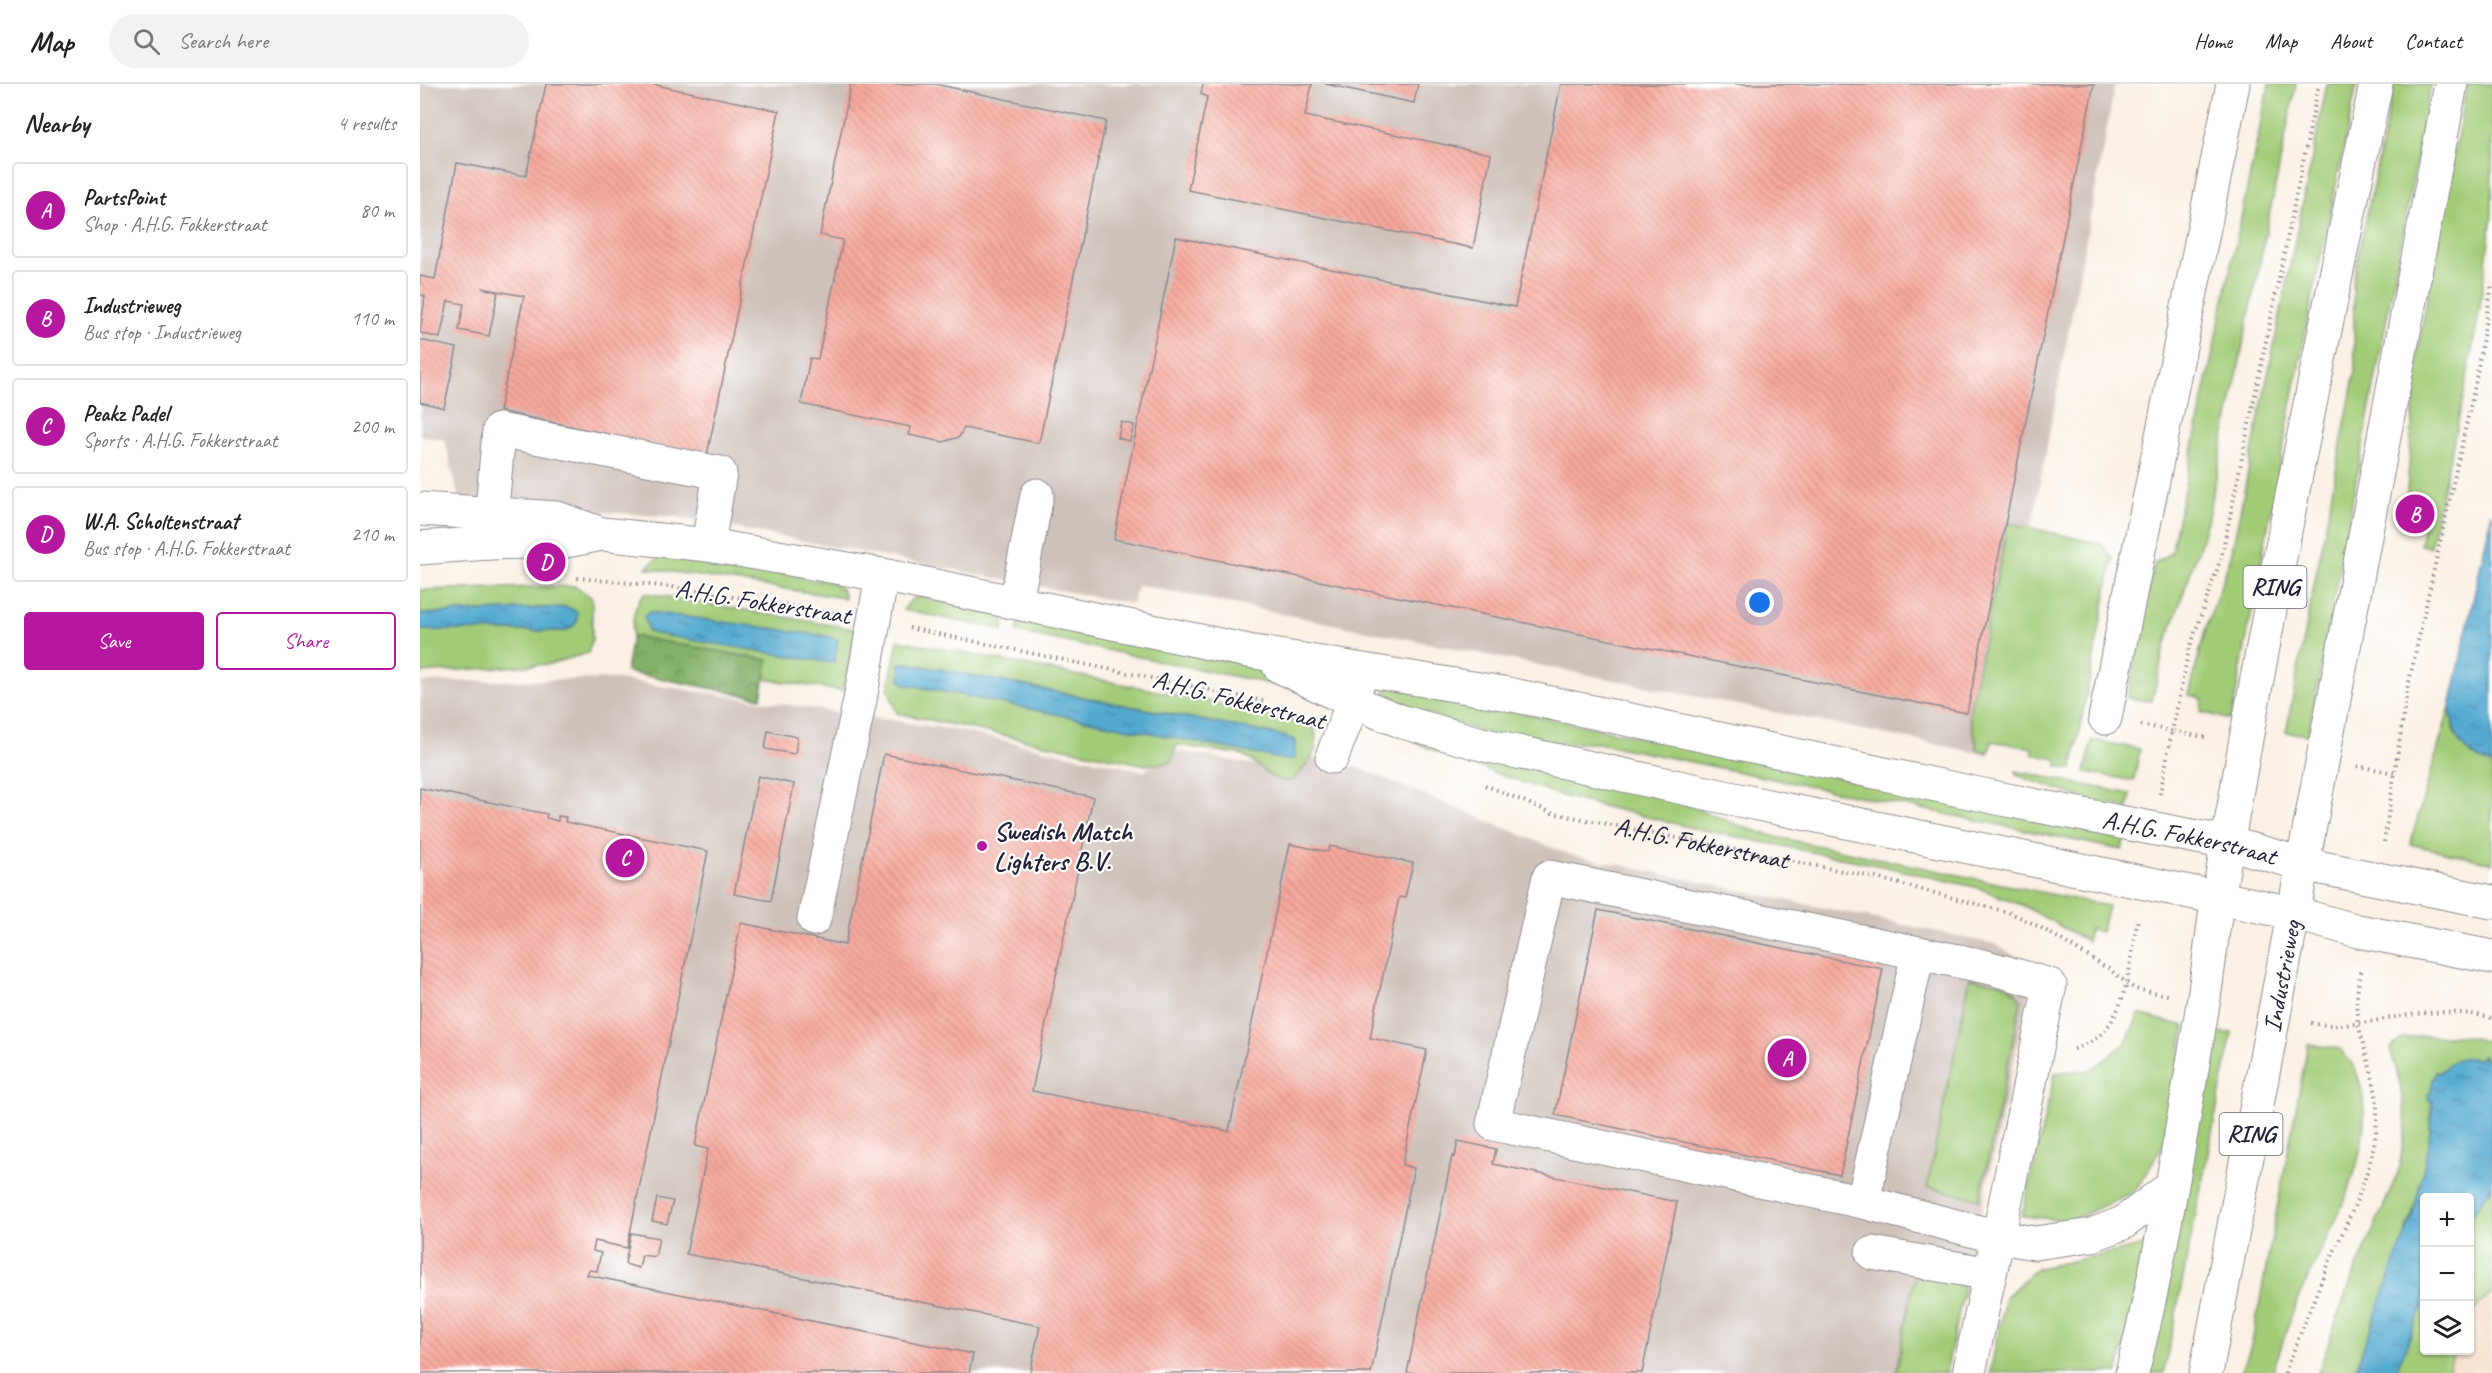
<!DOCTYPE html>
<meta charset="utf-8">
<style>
body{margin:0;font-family:Caveat,sans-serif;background:#f2f2f2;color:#222}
.controls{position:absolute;right:18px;bottom:18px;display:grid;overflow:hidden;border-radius:6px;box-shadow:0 2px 4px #0004}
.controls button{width:54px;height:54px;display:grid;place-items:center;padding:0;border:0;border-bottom:2px solid #e0e0e0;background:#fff;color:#222;font:30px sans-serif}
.you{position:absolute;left:1340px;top:519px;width:21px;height:21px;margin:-15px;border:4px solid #fff;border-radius:50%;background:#1a73e8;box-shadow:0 0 0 9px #1a73e833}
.badge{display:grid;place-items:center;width:39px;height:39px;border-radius:50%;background:#b5179e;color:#fff;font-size:20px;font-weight:700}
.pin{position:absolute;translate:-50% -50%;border:3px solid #fff;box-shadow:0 2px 6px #0006}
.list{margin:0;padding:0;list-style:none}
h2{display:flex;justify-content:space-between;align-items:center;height:78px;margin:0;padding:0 24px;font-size:26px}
h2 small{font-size:20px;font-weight:400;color:#767676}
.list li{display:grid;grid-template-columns:39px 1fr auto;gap:18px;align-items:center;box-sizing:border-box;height:96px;margin:0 12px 12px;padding:0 12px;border:2px solid #e0e0e0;border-radius:6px}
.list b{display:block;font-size:22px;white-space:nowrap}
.list p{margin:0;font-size:20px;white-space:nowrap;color:#767676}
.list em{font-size:20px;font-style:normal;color:#767676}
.actions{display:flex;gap:12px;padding:18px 24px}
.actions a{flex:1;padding:14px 0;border:2px solid #b5179e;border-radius:6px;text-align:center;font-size:21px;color:#b5179e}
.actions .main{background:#b5179e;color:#fff}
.icon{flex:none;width:33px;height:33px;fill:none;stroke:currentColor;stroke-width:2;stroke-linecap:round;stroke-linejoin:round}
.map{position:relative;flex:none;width:2072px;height:1289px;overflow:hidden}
header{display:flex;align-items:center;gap:36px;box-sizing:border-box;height:84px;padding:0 30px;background:#fff;border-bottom:2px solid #e0e0e0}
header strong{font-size:28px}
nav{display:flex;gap:33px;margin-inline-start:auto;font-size:21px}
.search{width:420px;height:54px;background:#f2f2f2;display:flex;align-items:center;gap:15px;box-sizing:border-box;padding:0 21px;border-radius:33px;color:#767676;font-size:22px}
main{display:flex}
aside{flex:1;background:#fff}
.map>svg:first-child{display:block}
.built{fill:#f1d5bd}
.industrial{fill:#cec1ba}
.grass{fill:#a3cc78;stroke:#62775a;stroke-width:1.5;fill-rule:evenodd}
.forest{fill:url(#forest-crowns);stroke:#526952;stroke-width:1.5}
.water{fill:url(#water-ripples);stroke:#3b6686;stroke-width:1.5}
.building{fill:url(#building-back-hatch)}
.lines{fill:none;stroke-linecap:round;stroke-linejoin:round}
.minor-casing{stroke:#8e898f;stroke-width:35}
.major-casing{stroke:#8e898f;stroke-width:35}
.path{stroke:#8e898f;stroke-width:4;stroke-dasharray:1.5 4.5;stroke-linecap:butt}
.minor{stroke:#fff;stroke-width:33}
.major{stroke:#fff;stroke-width:33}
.poi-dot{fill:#b5179e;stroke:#fff;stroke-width:2}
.labels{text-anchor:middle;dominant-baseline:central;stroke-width:4.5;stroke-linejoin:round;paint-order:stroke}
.shield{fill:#fff;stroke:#646476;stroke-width:1.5}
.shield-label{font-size:24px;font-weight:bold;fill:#22223b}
.street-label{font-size:26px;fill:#22223b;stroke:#fff}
.poi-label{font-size:26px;font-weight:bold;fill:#22223b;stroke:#fff;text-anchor:start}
</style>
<header>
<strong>Map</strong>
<div class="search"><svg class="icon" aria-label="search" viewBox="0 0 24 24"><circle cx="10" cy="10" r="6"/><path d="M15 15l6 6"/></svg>Search here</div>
<nav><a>Home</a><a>Map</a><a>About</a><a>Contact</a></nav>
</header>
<main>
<aside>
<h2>Nearby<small>4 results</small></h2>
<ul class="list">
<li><span class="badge">A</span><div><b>PartsPoint</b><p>Shop · A.H.G. Fokkerstraat</p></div><em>80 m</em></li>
<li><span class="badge">B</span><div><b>Industrieweg</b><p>Bus stop · Industrieweg</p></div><em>110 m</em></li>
<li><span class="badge">C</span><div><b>Peakz Padel</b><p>Sports · A.H.G. Fokkerstraat</p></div><em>200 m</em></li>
<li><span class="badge">D</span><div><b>W.A. Scholtenstraat</b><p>Bus stop · A.H.G. Fokkerstraat</p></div><em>210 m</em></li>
</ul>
<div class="actions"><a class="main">Save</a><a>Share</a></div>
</aside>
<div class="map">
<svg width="2072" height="1289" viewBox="0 0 2072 1289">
<defs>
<pattern id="forest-crowns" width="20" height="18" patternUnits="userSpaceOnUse" patternTransform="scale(1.5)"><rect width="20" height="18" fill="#82b068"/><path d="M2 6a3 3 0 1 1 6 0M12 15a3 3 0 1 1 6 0" fill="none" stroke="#6a8f57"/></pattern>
<pattern id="water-ripples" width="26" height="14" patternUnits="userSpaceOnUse" patternTransform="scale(1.5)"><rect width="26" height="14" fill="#54aad0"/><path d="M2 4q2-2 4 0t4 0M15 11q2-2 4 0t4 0" fill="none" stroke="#458aaa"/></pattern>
<pattern id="building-back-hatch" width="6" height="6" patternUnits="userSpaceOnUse" patternTransform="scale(1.5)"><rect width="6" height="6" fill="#f6a99d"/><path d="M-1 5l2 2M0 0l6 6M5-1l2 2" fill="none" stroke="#d39188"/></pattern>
</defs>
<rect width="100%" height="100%" fill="#fff"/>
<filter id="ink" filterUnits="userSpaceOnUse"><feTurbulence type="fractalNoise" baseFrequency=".0167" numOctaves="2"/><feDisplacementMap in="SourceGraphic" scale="12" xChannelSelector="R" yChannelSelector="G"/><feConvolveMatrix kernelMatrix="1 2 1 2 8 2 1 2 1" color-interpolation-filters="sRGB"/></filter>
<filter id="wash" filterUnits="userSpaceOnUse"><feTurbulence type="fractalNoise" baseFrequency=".008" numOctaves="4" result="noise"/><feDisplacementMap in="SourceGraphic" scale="24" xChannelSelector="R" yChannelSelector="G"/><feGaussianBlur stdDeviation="1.35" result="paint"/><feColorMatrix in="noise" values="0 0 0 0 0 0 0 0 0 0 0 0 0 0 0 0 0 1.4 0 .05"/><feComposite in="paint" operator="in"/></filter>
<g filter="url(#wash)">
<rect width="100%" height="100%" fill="#faf0e3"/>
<path class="built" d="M2072 1042V1289H1958L2004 1177V1266H2050V1114Z"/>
<path class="industrial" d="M0 0H1695L1569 671 718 501 712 520 258 433 40 419 25 356 0 351Z
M194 595 536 646 724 687 759 667 847 683 867 669 937 683 1148 770 1575 860 1614 884 1526 1289H0V598Z"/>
<path class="grass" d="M1849 0H1876L1788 433 1781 458 1744 565 1732 617 1707 614 1734 480 1751 469Z
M1907 0H1937L1886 244 1811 636 1781 628 1782 614 1769 611 1785 547 1811 472Z
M1974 0H2011L1888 651 1866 648 1935 288 1933 197Z
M2047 0H2072V132L2060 223 2044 310 2010 463 2000 461 2006 429 1987 426 1989 421 1986 420 1998 264Z
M1588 439 1682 460 1693 475 1652 685 1637 682V675L1612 670 1613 664 1572 657 1569 668 1558 666 1549 630Z
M239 473 322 482 413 499 422 506 425 514 226 484Z
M156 502 172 514V555L168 569 130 580 0 589V546L145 547 147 523 0 530V506Z
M225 509 435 545 423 607 345 595 347 576 212 552C213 536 213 521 225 509Z
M498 512 585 532 583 546 483 526 491 516Z
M599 536 876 589 886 607 597 548Z
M478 556 778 615 894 642C900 670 891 675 874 696 851 702 841 680 823 671L757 661 751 678 726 681 477 629 468 605ZM487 579 863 652 875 656 871 676 485 600 480 581Z
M968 602 1705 751 1702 766 1178 659H1094L966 615 965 608Z
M2030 623 2034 649 2052 671 2072 681V779L1990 760Z
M1672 656 1720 665 1714 697 1665 688Z
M992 657 1258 717 1323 743 1356 753 1688 822 1681 848 1670 845 1667 857 1604 822 1559 804 1471 784 1268 743 1145 713 1030 673Z
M1596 687 1711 710 1708 724 1671 717 1596 691Z
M1550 894C1570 898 1593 896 1601 917L1560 1115 1507 1103Z
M1719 930 1765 942 1744 1059 1715 1107 1651 1137 1602 1132 1635 989 1671 986 1705 960Z
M1787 948 1812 949 1744 1289H1724Z
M2007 952H2042L2072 958V978L2067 977 2064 971H2061L2060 975C2044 976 2030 975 2019 989 2007 1003 2012 1048 2008 1069 1992 1145 1961 1216 1934 1289H1898L1925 1212 1979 1086 1986 1040 1980 1000 1970 964 1983 954Z
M1888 960 1920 965C1925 972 1933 979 1936 987 1966 1062 1907 1148 1878 1215 1868 1239 1861 1265 1852 1289H1821L1832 1259Z
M2072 1103V1210L2060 1220 2050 1232V1133Z
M1726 1161 1698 1289H1570L1585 1214 1615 1185Z
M1495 1190 1534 1194 1544 1205 1526 1289H1476Z
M2004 1219V1266L2034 1267 2028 1289H1975Z"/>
<path class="forest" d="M212 552 348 576 341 614 206 588Z"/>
<path class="water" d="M2072 428V681C2040 668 2034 656 2030 623Z
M147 523 157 528C159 539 155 542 145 547L0 546V530Z
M230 528 407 552 418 556 414 579 405 578 236 550 228 547 224 532Z
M487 579 863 652 875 656V674L871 676 861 675 485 600 480 596V580Z
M2061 971 2067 977 2072 978V1103L2050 1133V1114H2004V1219L1975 1289H1934L1993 1130 2008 1066 2013 1017H2009L2008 1010 2011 1009 2012 998 2016 988 2019 989C2035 975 2038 971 2060 975Z"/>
<g id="blocks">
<path class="building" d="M126 0H231L359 27 287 371 79 327 104 212 62 204 78 208 69 252 39 246 44 220 28 217 20 254 0 249 5 212 0 211V192L15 195 37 79 106 92Z
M431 0H515L686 37 619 359 544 344 539 353 523 358 489 351 491 343 381 320 390 274 398 275 423 156 400 151Z
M783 0H892L885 32 1071 70 1053 164 768 106 787 13 781 10Z
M905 0H998L994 19Z
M1141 0H1674L1547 629 694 455 756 153 1095 223Z
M0 256 37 264 24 324 0 318Z
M701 338 714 341 710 357 698 354Z
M348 647 377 653 375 670 345 665Z
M464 670 673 713 612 1007 809 1047 870 760 908 768 910 762 993 779 985 814 979 813 950 954 1007 966 982 1081 994 1084 951 1289H610L620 1242 266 1170 288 1065 275 1062 321 839 425 861Z
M338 692 374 700 351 817 314 810Z
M0 704 127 730 126 734 138 737V732L146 733 145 738 288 767 207 1164 175 1157 173 1167 181 1169 177 1187 169 1186 167 1191 553 1270 549 1289H0Z
M1178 826 1463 885 1420 1091 1135 1031Z
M1038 1057 1076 1065 1073 1080 1257 1118 1222 1289H987L1032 1072 1035 1073Z
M237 1114 253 1117 247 1140 232 1137Z
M211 1149 239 1154 235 1173 222 1171 219 1184 205 1180Z"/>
</g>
</g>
<g filter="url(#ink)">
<use href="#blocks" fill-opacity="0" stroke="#8e898f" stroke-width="1.5"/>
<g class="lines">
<defs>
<g id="minor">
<path id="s2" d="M0 425 137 434 182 450 288 461 462 491 828 567 1083 609 1582 715 1808 759 1882 780 2072 818"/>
<path d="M69 459 79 346 300 389 288 461"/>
<path d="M0 464 69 459 146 457 177 451"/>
<path d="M596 518 617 411"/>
<path d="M859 582 933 618 983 638 1065 661 1314 715 1873 829 1938 847 2072 873"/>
<path d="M1685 634 1813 0"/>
<path d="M912 673 930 626 938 598"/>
<path d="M394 835 440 616 462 491"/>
<path d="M1443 1118 1498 869"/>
<path d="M1452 1169 1570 1190"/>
<path d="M1549 1289C1560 1236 1571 1183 1583 1130L1630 901 1567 883 1129 793 1073 1040 1443 1118 1578 1153 1615 1159 1672 1151 1703 1139 1751 1103"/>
</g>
<g id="major">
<path d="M1712 1289C1743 1168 1762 1043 1783 920 1789 883 1792 846 1799 809 1845 538 1899 269 1956 0"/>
<path id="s3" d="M1786 1289 2031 0"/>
</g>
</defs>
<use href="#minor" class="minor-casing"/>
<use href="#major" class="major-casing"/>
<g class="path">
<path d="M157 494 252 503 420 530"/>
<path d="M489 544 843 617"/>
<path d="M1721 641 1752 647 1769 566 1801 474 1808 442 1899 0"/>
<path d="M1937 682 1975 689"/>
<path id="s1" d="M1065 701 1132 729 1457 794 1591 829 1620 843 1690 886 1715 905 1748 911"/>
<path d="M1740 710 1752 647 1788 654"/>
<path d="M1964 758 1987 607 2055 301 2072 200"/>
<path d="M1891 939C1930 946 1959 934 1997 930 2021 927 2049 928 2072 934"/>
<path d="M1654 965C1708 951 1709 881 1718 835"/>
<path d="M1865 1289C1880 1250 1895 1212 1911 1174 1931 1130 1954 1086 1957 1036 1959 1003 1946 975 1939 943 1934 923 1938 903 1941 884"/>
</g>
<use href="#minor" class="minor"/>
<use href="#major" class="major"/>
</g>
</g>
<circle class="poi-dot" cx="562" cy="762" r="6"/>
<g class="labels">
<g class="shield">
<rect x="1823.5" y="482" width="63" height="42" rx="4.5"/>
<rect x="1799.5" y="1029" width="63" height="42" rx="4.5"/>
</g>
<g class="shield-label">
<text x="1855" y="503">RING</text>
<text x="1831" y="1050">RING</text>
</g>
<g class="street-label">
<text transform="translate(343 518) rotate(9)">A.H.G. Fokkerstraat</text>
<text transform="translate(819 616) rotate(14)">A.H.G. Fokkerstraat</text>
<text stroke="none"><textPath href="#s2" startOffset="1802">A.H.G. Fokkerstraat</textPath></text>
<text stroke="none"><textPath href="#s1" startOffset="225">A.H.G. Fokkerstraat</textPath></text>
<text stroke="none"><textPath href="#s3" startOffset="404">Industrieweg</textPath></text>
</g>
<g class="poi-label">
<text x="574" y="747">Swedish Match<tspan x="574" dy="30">Lighters B.V.</tspan></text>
</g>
</g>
</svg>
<div class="controls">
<button>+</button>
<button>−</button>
<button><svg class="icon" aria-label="layers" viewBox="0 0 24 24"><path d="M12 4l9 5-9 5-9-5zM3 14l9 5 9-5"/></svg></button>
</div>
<div class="you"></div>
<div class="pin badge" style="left:1367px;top:974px">A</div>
<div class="pin badge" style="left:1995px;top:430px">B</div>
<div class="pin badge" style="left:205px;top:774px">C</div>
<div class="pin badge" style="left:126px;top:478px">D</div>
</div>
</main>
